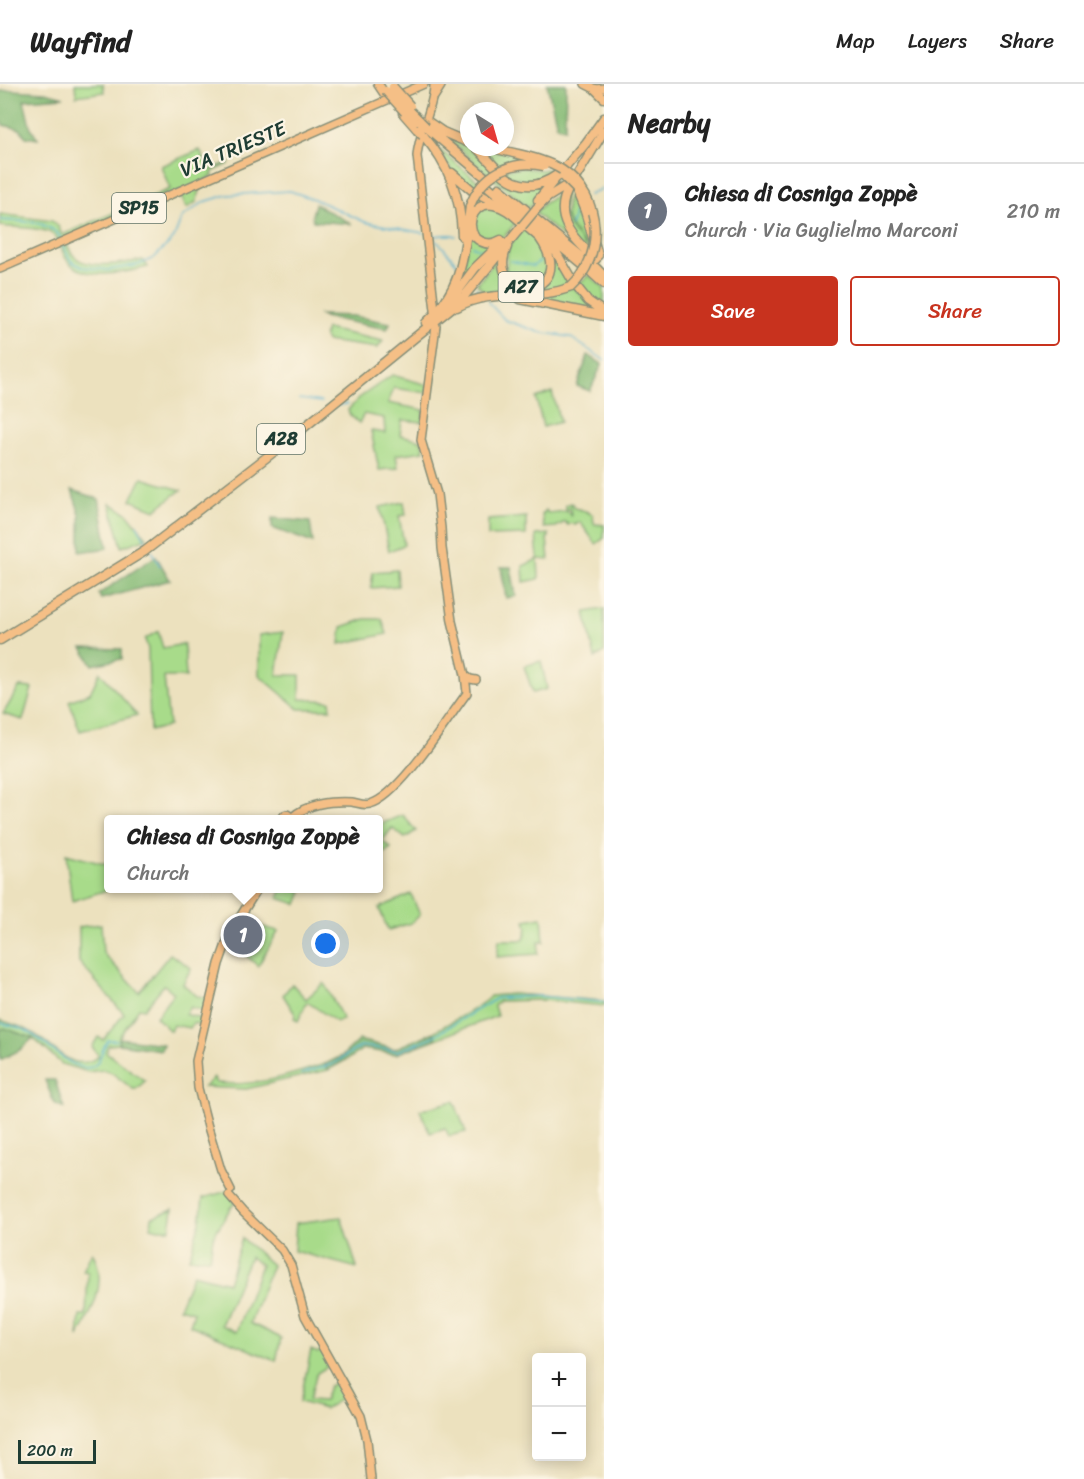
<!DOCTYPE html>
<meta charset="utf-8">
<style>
body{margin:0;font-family:Sriracha,sans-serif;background:#f6f6f6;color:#222}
.controls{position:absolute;right:18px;bottom:18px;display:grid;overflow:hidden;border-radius:6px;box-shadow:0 3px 15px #0003}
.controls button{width:54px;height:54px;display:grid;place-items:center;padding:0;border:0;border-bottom:2px solid #e0e0e0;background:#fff;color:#222;font:30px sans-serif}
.compass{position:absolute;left:460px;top:18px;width:54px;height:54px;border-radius:50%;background:#fff;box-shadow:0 3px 15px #0003;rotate:143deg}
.scale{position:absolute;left:18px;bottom:15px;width:78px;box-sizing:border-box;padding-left:6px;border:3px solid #1f3d34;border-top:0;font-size:16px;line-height:21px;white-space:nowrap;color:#1f3d34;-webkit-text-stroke:4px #fcf5e5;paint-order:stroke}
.you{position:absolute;left:326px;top:860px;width:21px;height:21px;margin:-15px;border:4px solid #fff;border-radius:50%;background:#1a73e8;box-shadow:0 0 0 9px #1a73e833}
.badge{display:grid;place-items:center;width:39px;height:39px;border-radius:50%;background:#c8321e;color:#fff;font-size:20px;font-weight:700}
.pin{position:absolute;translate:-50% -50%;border:3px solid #fff;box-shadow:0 2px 6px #0006}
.popup{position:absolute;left:104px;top:731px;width:279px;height:78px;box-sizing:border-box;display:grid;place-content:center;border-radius:6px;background:#fff;filter:drop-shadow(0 2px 4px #0005);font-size:20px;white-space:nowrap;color:#767676}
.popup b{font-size:22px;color:#222}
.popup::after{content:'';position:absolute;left:50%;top:100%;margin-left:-12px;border:12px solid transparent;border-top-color:#fff}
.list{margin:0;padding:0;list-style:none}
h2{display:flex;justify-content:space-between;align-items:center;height:78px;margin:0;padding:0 24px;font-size:26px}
h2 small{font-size:20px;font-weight:400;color:#767676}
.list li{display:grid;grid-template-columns:39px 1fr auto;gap:18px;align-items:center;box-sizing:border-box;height:96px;padding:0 24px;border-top:2px solid #e0e0e0}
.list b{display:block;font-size:22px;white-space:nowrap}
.list p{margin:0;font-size:20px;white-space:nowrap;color:#767676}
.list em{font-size:20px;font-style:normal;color:#767676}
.actions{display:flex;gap:12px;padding:18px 24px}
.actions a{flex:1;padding:14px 0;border:2px solid #c8321e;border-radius:6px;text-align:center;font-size:21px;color:#c8321e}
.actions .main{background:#c8321e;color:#fff}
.map{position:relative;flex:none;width:604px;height:1395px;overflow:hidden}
header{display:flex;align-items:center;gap:36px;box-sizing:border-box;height:84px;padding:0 30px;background:#fff;border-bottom:2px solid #e0e0e0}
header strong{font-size:28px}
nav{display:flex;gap:33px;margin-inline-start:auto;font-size:21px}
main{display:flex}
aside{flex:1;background:#fff}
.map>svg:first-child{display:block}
.green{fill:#a8db8a;stroke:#648c5f;stroke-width:1.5;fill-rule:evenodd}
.forest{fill:#86bb76;stroke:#527c55;stroke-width:1.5}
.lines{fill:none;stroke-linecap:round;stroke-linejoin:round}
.stream{stroke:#4fadcd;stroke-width:1.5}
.major-casing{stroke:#868f79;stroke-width:10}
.highway-casing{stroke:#868f79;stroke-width:11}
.major{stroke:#f5bf86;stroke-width:7}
.highway{stroke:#f5bf86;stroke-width:8}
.highway-bridge-casing{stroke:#868f79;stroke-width:11;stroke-linecap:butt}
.highway-bridge{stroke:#f5bf86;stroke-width:8}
.labels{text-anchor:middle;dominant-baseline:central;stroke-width:4.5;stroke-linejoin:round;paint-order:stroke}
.shield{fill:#fcf5e5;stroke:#617469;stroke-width:1.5}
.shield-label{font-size:18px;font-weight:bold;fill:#1f3d34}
.street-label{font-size:20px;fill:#1f3d34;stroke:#fcf5e5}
</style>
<header>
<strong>Wayfind</strong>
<nav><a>Map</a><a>Layers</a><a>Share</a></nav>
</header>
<main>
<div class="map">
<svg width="604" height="1395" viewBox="0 0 604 1395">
<rect width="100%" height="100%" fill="#fcf5e5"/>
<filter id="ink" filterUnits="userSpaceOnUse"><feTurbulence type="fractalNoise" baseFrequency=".0167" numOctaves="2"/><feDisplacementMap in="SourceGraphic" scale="12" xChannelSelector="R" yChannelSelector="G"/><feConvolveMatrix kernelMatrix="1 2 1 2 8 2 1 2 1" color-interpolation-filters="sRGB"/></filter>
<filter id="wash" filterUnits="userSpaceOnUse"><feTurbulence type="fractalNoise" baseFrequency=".008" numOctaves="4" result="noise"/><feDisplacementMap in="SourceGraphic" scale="24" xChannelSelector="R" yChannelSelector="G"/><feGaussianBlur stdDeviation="1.35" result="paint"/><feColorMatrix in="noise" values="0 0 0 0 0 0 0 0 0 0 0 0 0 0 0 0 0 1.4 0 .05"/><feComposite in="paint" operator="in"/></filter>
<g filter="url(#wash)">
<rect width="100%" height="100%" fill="#ece1be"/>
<path class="green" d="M75 0H103L104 8 76 12Z
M436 45 469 63H474L496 86 489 91Z
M434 61 480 99 475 107 454 89Z
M492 65 525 73V78L498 85 485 68 490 69Z
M200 66 208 84 210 83 212 85 229 78V80L212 88 213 92 204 96 196 118 187 124 178 107 65 156C68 162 70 169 75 173 89 186 126 179 143 176L148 183C124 189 80 199 65 173 61 165 60 154 51 149 41 143 13 144 0 142V130L52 137 58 142 62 151 170 105 161 82Z
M525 84 542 86 546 85 555 89 534 99 506 92 505 85Z
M498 88 512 99 553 96 529 124 491 93Z
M572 104 576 111 597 172C573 148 556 139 572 104Z
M566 105 562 128 594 178 566 151 563 153 535 129 543 120Z
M476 111 493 119 476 125 471 150 498 160 469 190 463 184Z
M490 122 517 137 504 153 491 159 474 149 476 128Z
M524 143 536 155 549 181 541 196 522 201 506 186 508 164Z
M549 165 573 200 555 207 487 211 477 200 503 167 502 181 520 203 548 193Z
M589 191 604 204V227L577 201Z
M575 203 594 224 591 228 523 212Z
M326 245 383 257 377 264 326 257 324 252Z
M392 291 428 301 427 309 394 304 388 319 424 326 422 338 402 336 400 351 421 356 424 367 396 371 398 384 379 386 371 347 385 349 384 334 364 330 359 339 350 331 348 326 359 314Z
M552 308 560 338 543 343 536 314Z
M142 394 181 406 155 426 131 416Z
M404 418 406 431 399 432 404 461 389 467 380 423Z
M110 419 127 429 147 454 122 463Z
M571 419 573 420 571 422C578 427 583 424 593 431L594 440 604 441V454L596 460 580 438 575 441 572 439 568 441 565 438 556 443 544 444 542 431 546 426 548 429 567 427 571 432 570 425H566L565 422Z
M526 433V451L488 452V436Z
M549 450V453L547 454 549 476 538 475 539 495 524 498 523 482 538 475 536 451Z
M397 486 398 502 371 504 373 488Z
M604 525V568L595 574 585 528Z
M365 535H382L387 550 340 560 342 543Z
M158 547 163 564 184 560 186 593H164L169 642 150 647 148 565 145 555Z
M283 548 277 591H300V615L330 617 331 625H299L259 591V551Z
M541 577 547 605 533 609 524 582Z
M100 588 137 631 80 647 69 617 90 609Z
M19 603 32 604 23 636 3 630Z
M403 731 416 747 405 754 392 744 382 757 391 764 378 773V741Z
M66 770 108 781 107 806 72 817Z
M282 805H295L302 808 297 820 278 814Z
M411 810 420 831 411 839 388 846 379 824Z
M542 833 544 858H539L538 870 497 873 499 856H524L527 844 525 836Z
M101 840 103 869 139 908 170 870 191 884 183 900 197 912 210 914 207 928 190 923 185 930 206 936 204 942 193 939 190 944 173 941 170 947 156 933 174 909 164 901 144 925 139 924 119 953V960L108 961 106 968 145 997 136 1005H133L112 989 104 986 88 988 62 980 33 954 4 944 0 947V936C10 940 22 942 31 948 54 961 72 992 99 972L92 963 98 953 103 956 124 930 79 878V843Z
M259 842 278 847 258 882 239 865 246 854 250 857Z
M324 899 343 935 337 938 307 918 298 937 294 935 295 930 283 911 292 900 306 915Z
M513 910 604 917V922L543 916 499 917 494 922 497 932 436 955 434 948C445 941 486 920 490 912Z
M325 980 328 986 246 1005 204 1003 214 994 216 999C256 1003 288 992 325 980Z
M454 1017 466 1048 449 1052 445 1044 430 1049 420 1026Z
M231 1106 235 1119 231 1123 213 1153 210 1174H189L200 1138 203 1114Z
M173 1125 170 1145H158L151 1143 152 1133Z
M341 1133 357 1184 294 1167 296 1139Z
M242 1154 272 1181 250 1239 281 1254 276 1277 190 1241 194 1228 179 1224 193 1190 228 1199ZM250 1173 261 1181 236 1248 221 1241Z
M92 1168C109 1197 92 1228 78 1253L80 1231H86L88 1188 83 1187Z
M323 1265 332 1280 317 1289 309 1316 324 1317 329 1302 341 1295 349 1309 325 1325 300 1318 311 1266 318 1269Z"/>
<path class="forest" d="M547 0H566L565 44 557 42Z
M12 6 45 8 64 13 24 16 30 42 38 55 26 53 20 45 3 41 0 35V7Z
M315 120 352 140 313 137 312 131Z
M320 231 353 232 390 239 387 245 323 233Z
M588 271 602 280 590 307 577 302Z
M72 406 99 415 108 464 80 468V431Z
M272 434 310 438 313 459 272 444Z
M156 472 170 496 101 515 99 510Z
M501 483H511L516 512 506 514Z
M82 564 122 565V575L93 581Z
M4 944 33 954 20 966 0 976V947Z
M434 948 436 955 396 970 362 965 355 971 328 986 325 980 342 972 359 956 394 965Z
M119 954 163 960 161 966 119 960Z
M45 996H55L64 1024 54 1019Z"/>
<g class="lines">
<path class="stream" d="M589 111 604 104
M0 136C19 138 52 135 61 155
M571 142 577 118
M428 151C437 154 446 148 456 152
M430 153 441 161 458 181
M62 160 71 177 82 183 108 186 138 181 154 174 174 154 182 133 204 118 227 111 290 107 314 115 365 138 423 149
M472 162 484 167
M511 177 533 182 545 174
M476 204 483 212
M488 218 505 236 539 248 570 253 604 276
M299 315 322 318
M338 321 347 320
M137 441 146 457
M152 467 160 482
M0 939C9 941 19 943 27 947 41 953 78 995 95 981 102 975 102 962 108 956H117
M301 990 333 980 361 962 398 967 432 953 497 914 539 912 604 918"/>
</g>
</g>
<g filter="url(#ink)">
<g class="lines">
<defs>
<path id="major" d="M585 0 595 5 604 4
M434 1C434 23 419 47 417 72L435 226
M434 13 441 2
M0 185 424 0
M465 591 470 595 476 596
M291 734C308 719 330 717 352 718 358 719 364 722 370 720 399 713 448 634 467 609L465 591 452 537 442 464 441 444 437 410 421 356 436 242
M283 736 284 731 287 730 290 732V736
M231 1106 221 1086 208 1043 198 1004 196 977 219 880 230 849 258 804
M229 1112 243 1128 282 1166 291 1181 305 1232 361 1332 367 1356 371 1395"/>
<path id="highway" d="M378 0 384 9
M595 5 604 14
M408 25 420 37
M403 29 417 45
M427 37 443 48 469 59
M426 43 485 93
M423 51C449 81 461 112 462 152
M476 63 497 85
M487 63 514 69
M564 85 586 59 604 34
M500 88C518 105 537 105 557 91
M452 89 473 107
M576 93 604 47
M485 100 522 131
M570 102C551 133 573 155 596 175
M499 104 526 126
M477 109 498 120
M538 116 556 94
M537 124 548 113 569 100
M585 127 598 171
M533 133 592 181
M530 137 589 186
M526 142 556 168 574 199
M501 156C491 162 482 160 474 152 466 137 475 117 494 121 504 123 511 129 519 136
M507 163C483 219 583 216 539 153
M596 184 604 192
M592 189 604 200
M576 202 588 217 604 228
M520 215 604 232
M446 223 475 184 500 160
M457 223C493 203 534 218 571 203
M426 239C464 204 464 169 470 122
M0 556 145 467 280 363 461 216 522 142"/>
</defs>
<use href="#major" class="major-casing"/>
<use href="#highway" class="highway-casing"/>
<use href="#major" class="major"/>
<use href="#highway" class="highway"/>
<defs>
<path id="highway-bridge" d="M393 3 410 22
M386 7 405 28
M420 37 426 43
M417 45 423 51
M514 69C530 73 548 77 562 86 604 114 604 173 571 203
M563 92 576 105 585 127
M470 122C482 90 511 75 544 82
M522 142 537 124"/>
</defs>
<use href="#highway-bridge" class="highway-bridge-casing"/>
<use href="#highway-bridge" class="highway-bridge"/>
</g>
</g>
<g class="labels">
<g class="shield">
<rect x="112" y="109" width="54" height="30" rx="4.5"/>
<rect x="498.5" y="188" width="45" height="30" rx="4.5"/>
<rect x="257" y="340" width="48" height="30" rx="4.5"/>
</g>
<g class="shield-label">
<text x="139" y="124">SP15</text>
<text x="521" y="203">A27</text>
<text x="281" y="355">A28</text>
</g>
<g class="street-label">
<text transform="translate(233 65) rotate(-23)">VIA TRIESTE</text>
</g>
</g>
</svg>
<div class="controls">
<button>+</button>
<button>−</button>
</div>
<svg class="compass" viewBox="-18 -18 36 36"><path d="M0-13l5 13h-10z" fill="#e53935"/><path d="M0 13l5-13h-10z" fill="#767676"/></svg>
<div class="scale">200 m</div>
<div class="you"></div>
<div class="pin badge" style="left:243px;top:851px;background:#6b7280">1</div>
<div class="popup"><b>Chiesa di Cosniga Zoppè</b>Church</div>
</div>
<aside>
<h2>Nearby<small></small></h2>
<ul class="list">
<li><span class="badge" style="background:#6b7280">1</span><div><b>Chiesa di Cosniga Zoppè</b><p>Church · Via Guglielmo Marconi</p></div><em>210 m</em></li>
</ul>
<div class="actions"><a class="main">Save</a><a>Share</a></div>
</aside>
</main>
